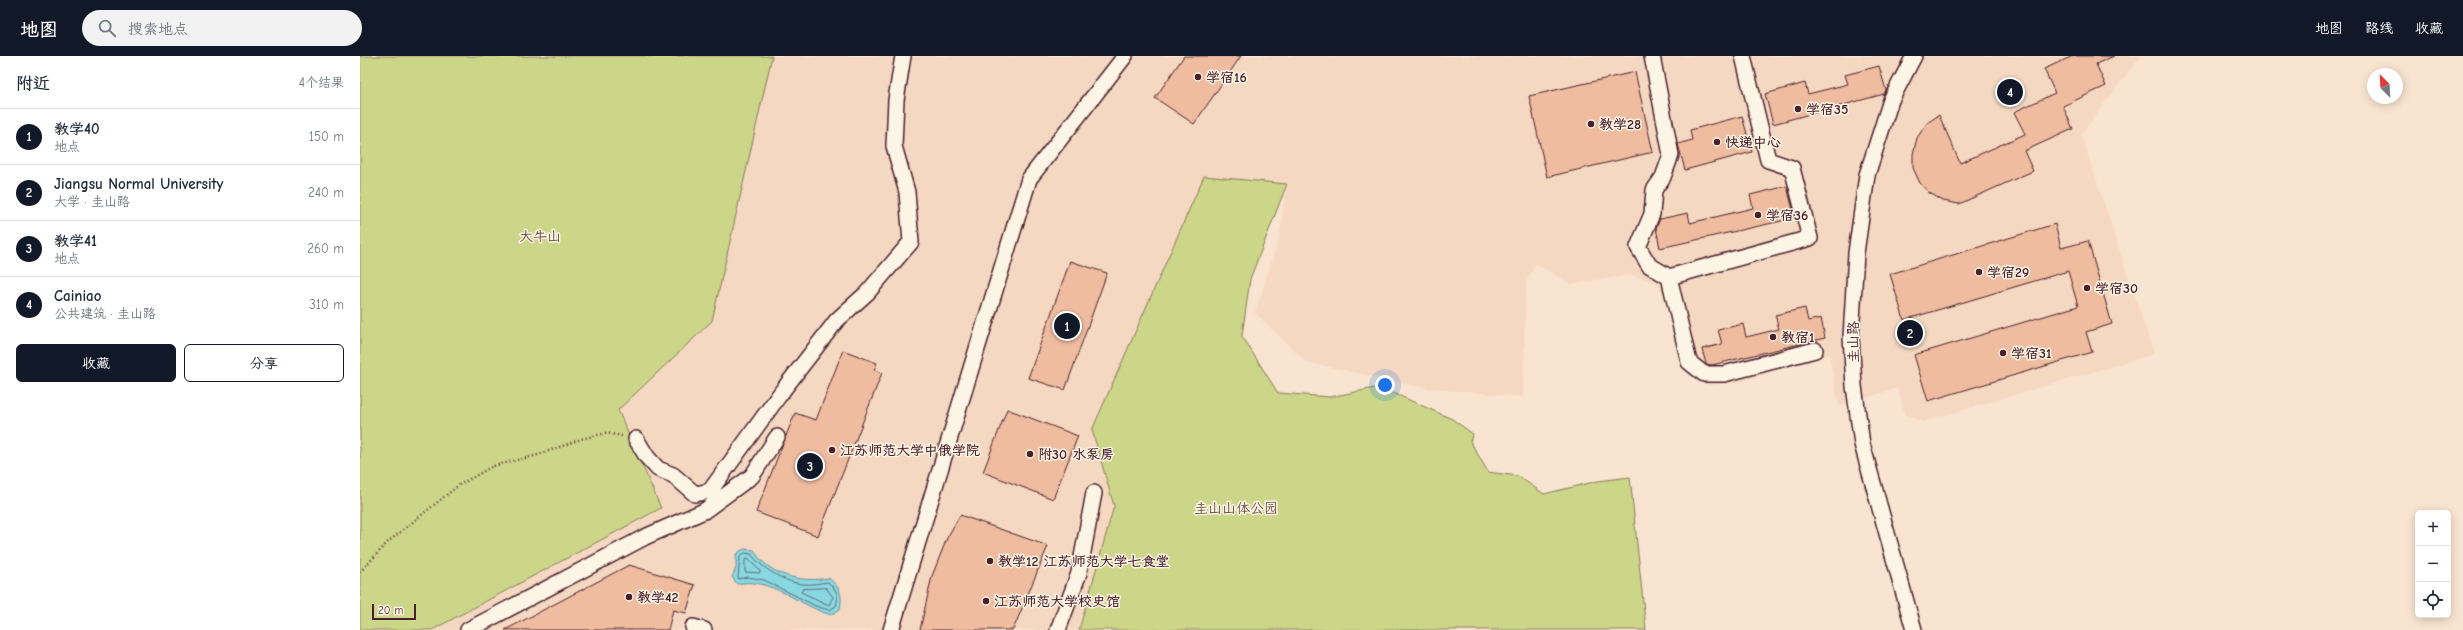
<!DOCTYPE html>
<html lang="zh">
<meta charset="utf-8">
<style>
body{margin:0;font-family:"Comic Neue","LXGW WenKai TC",sans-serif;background:#f2f2f3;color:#1f2937}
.controls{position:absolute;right:12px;bottom:12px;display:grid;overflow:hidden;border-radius:6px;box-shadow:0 2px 10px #0003}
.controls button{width:36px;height:36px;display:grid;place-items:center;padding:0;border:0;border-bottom:1px solid #e0e1e3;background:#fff;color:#1f2937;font:20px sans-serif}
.compass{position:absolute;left:2007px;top:12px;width:36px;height:36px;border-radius:50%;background:#fff;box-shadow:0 2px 10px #0003;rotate:336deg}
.scale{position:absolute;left:12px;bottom:10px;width:44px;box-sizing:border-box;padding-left:4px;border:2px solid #4a1f2b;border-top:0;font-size:11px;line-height:14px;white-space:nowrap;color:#4a1f2b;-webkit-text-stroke:3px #fcf5e5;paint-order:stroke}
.you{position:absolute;left:1025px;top:329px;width:14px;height:14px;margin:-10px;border:3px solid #fff;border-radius:50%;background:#1a73e8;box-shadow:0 0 0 6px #1a73e833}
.badge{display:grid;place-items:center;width:26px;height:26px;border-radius:50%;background:#111827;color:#fff;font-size:13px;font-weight:700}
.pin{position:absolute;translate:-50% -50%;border:2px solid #fff;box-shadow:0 1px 4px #0006}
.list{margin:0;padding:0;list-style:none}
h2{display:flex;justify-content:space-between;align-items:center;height:52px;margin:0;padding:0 16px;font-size:17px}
h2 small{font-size:13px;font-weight:400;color:#747a83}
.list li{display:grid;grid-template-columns:26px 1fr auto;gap:12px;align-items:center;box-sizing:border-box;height:56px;padding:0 16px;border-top:1px solid #e0e1e3}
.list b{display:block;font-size:15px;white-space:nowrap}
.list p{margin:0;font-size:13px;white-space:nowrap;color:#747a83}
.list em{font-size:13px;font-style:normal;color:#747a83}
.actions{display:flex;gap:8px;padding:12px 16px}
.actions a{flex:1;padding:9px 0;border:1px solid #111827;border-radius:6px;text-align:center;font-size:14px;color:#111827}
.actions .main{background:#111827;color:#fff}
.icon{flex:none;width:22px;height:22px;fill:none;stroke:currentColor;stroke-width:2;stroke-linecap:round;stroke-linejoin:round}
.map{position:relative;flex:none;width:2103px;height:574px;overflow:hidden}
header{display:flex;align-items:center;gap:24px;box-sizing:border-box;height:56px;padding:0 20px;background:#111827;color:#fff}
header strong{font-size:19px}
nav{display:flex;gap:22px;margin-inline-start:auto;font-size:14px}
.search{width:280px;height:36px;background:#f2f2f3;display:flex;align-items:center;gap:10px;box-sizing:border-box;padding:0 14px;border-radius:22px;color:#747a83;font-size:15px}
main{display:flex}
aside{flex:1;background:#fff}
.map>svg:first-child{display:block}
.built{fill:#f5d8c2}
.green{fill:#cbd689;stroke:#8a7a5a}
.water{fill:#88d8e1;stroke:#6f8e98}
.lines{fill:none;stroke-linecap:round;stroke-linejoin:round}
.shore{stroke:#636974;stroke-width:1}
.building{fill:#efbca0;stroke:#4a1f2b}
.minor-casing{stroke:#4a1f2b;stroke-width:18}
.path{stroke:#4a1f2b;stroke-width:2.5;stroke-dasharray:1 3;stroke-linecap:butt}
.minor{stroke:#fcf5e5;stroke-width:15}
.poi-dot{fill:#4a1f2b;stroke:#fcf5e5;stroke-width:1.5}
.labels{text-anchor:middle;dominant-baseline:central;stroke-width:3;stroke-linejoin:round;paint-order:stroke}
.poi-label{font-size:14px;font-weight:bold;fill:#4a1f2b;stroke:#fcf5e5;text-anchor:start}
.park-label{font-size:14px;fill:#6a4d42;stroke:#fcf5e5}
.street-label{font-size:14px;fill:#4a1f2b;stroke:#fcf5e5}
</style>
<header>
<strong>地图</strong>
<div class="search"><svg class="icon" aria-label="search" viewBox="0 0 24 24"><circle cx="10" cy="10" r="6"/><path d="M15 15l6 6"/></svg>搜索地点</div>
<nav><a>地图</a><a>路线</a><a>收藏</a></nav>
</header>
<main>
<aside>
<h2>附近<small>4个结果</small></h2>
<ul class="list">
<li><span class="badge">1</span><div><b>教学40</b><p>地点</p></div><em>150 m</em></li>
<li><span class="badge">2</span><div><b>Jiangsu Normal University</b><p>大学 · 圭山路</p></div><em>240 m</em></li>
<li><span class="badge">3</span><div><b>教学41</b><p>地点</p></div><em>260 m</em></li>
<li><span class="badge">4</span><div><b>Cainiao</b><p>公共建筑 · 圭山路</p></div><em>310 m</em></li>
</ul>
<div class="actions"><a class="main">收藏</a><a>分享</a></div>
</aside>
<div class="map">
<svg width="2103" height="574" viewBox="0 0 2103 574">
<rect width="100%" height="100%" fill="#f8e4d0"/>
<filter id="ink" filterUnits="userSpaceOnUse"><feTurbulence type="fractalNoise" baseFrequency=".025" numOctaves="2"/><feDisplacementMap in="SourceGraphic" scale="8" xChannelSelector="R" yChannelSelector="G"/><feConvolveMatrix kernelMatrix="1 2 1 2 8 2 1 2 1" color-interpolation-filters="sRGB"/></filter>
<g filter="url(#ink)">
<path class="built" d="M412 0H1781L1721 78 1794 298 1562 366 1545 358 1537 332 1479 350 1469 298 1380 326 1348 329 1326 317 1317 290 1305 240 1297 226 1270 219 1211 228 1176 208 1166 225 1163 341 1066 332 946 306 895 257 919 183 927 128 732 374 754 449 719 574H72L301 452 258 354 352 265Z"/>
<path class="green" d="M0 0H412L352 265 258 354 301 452 72 574H0Z
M844 120 927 128 890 223 882 280 918 337 970 341 1020 331 1092 363 1113 378 1110 385 1128 416 1158 420 1184 438 1238 425 1270 421 1286 574H719L754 450 732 374Z"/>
<path class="water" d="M384 493 394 494C408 520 442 527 469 522 480 532 483 537 480 553L471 559C440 550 409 520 377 528L372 521 376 512V498Z"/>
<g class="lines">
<path class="shore" d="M385 497 391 498C401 512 426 527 443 528 452 529 460 527 468 526 477 534 479 539 476 550L470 554 458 551 404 524 388 521 378 523 380 501Z
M388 503 400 515V517L385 516V504Z
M466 532 473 541 469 549 441 536 443 533Z"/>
</g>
<path class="building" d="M824 0H881L834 68 795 42Z
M1713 0H1754L1736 8 1746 30 1703 50 1713 73 1664 95 1673 115 1599 148 1583 145 1568 136 1560 127 1553 112V98L1557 82 1567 67 1579 59 1600 107 1665 78 1654 56 1695 37 1684 13Z
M1519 10 1526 34 1524 38 1413 68 1405 38 1445 27 1448 38 1488 28 1485 19Z
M1275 16 1293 96 1187 121 1169 40Z
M1382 60 1392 96 1325 114 1318 88 1332 84 1330 74Z
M1427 130 1435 162 1300 192 1296 172 1300 163 1328 157 1330 167 1393 152 1390 139Z
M1695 168 1701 192 1728 185 1752 268 1726 276 1732 296 1568 345 1554 299 1718 250 1708 215 1544 264 1530 218Z
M710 205 747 217 705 334 668 322Z
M1445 252 1448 265 1461 262 1465 282 1352 309 1346 308 1342 293 1362 288 1358 274 1383 268 1386 281 1419 273 1415 259Z
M483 294 517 307 514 314 522 317 458 480 396 456 435 357 456 364Z
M647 353 718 380 693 443 623 416Z
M600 459 688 490 653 574H560L572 520 587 482Z
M269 509 335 529 326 557 313 554 308 574H145Z"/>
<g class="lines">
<defs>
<path id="minor" d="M1292 0 1311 99 1303 121 1294 134 1292 158 1278 191 1289 209 1309 221 1450 182 1432 112 1408 104 1383 0
M1554 0 1531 44 1507 119 1496 197 1491 281 1494 330 1502 388 1554 574
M1309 221 1329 306 1344 318H1364L1455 294
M276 383 287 401 298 413 313 419 335 438 350 435 423 334 477 264 507 237 551 186 547 136 534 90 536 44 543 0
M333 571 344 574
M108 574 285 481 344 455 392 420 417 381
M531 574 669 123 765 0
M698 574 719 517 734 437"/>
</defs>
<use href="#minor" class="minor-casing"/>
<path class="path" d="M0 516 28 486 99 429 133 410 178 399 221 383 246 377 262 380"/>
<use href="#minor" class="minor"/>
</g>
</g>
<g class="poi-dot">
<circle cx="838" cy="21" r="4"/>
<circle cx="1438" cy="53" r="4"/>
<circle cx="1231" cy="68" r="4"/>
<circle cx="1357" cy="86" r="4"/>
<circle cx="1398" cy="159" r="4"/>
<circle cx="1619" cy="216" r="4"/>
<circle cx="1727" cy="232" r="4"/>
<circle cx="1413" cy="281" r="4"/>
<circle cx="1643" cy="297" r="4"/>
<circle cx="472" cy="394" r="4"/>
<circle cx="670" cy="398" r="4"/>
<circle cx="630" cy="505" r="4"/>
<circle cx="269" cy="541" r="4"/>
<circle cx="626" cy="545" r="4"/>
</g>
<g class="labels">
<g class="poi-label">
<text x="846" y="21">学宿16</text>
<text x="1446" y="53">学宿35</text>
<text x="1239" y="68">教学28</text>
<text x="1365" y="86">快递中心</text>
<text x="1406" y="159">学宿36</text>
<text x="1627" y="216">学宿29</text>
<text x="1735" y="232">学宿30</text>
<text x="1421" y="281">教宿1</text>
<text x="1651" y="297">学宿31</text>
<text x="480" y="394">江苏师范大学中俄学院</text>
<text x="678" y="398">附30 水泵房</text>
<text x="638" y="505">教学12 江苏师范大学七食堂</text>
<text x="277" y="541">教学42</text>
<text x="634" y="545">江苏师范大学校史馆</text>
</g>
<g class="park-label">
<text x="180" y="180">大牛山</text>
<text x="876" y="452">圭山山体公园</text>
</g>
<g class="street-label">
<text transform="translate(1493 286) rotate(-90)">圭山路</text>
</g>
</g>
</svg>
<div class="controls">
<button>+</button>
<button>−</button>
<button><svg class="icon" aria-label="locate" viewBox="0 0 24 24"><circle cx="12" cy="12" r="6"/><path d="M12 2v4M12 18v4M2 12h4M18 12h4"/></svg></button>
</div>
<svg class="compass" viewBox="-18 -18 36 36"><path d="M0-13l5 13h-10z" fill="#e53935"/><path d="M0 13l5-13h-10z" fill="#747a83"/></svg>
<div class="scale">20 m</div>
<div class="you"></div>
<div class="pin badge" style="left:707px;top:270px">1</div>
<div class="pin badge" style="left:1550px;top:277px">2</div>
<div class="pin badge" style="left:450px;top:410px">3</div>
<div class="pin badge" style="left:1650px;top:36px">4</div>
</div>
</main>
